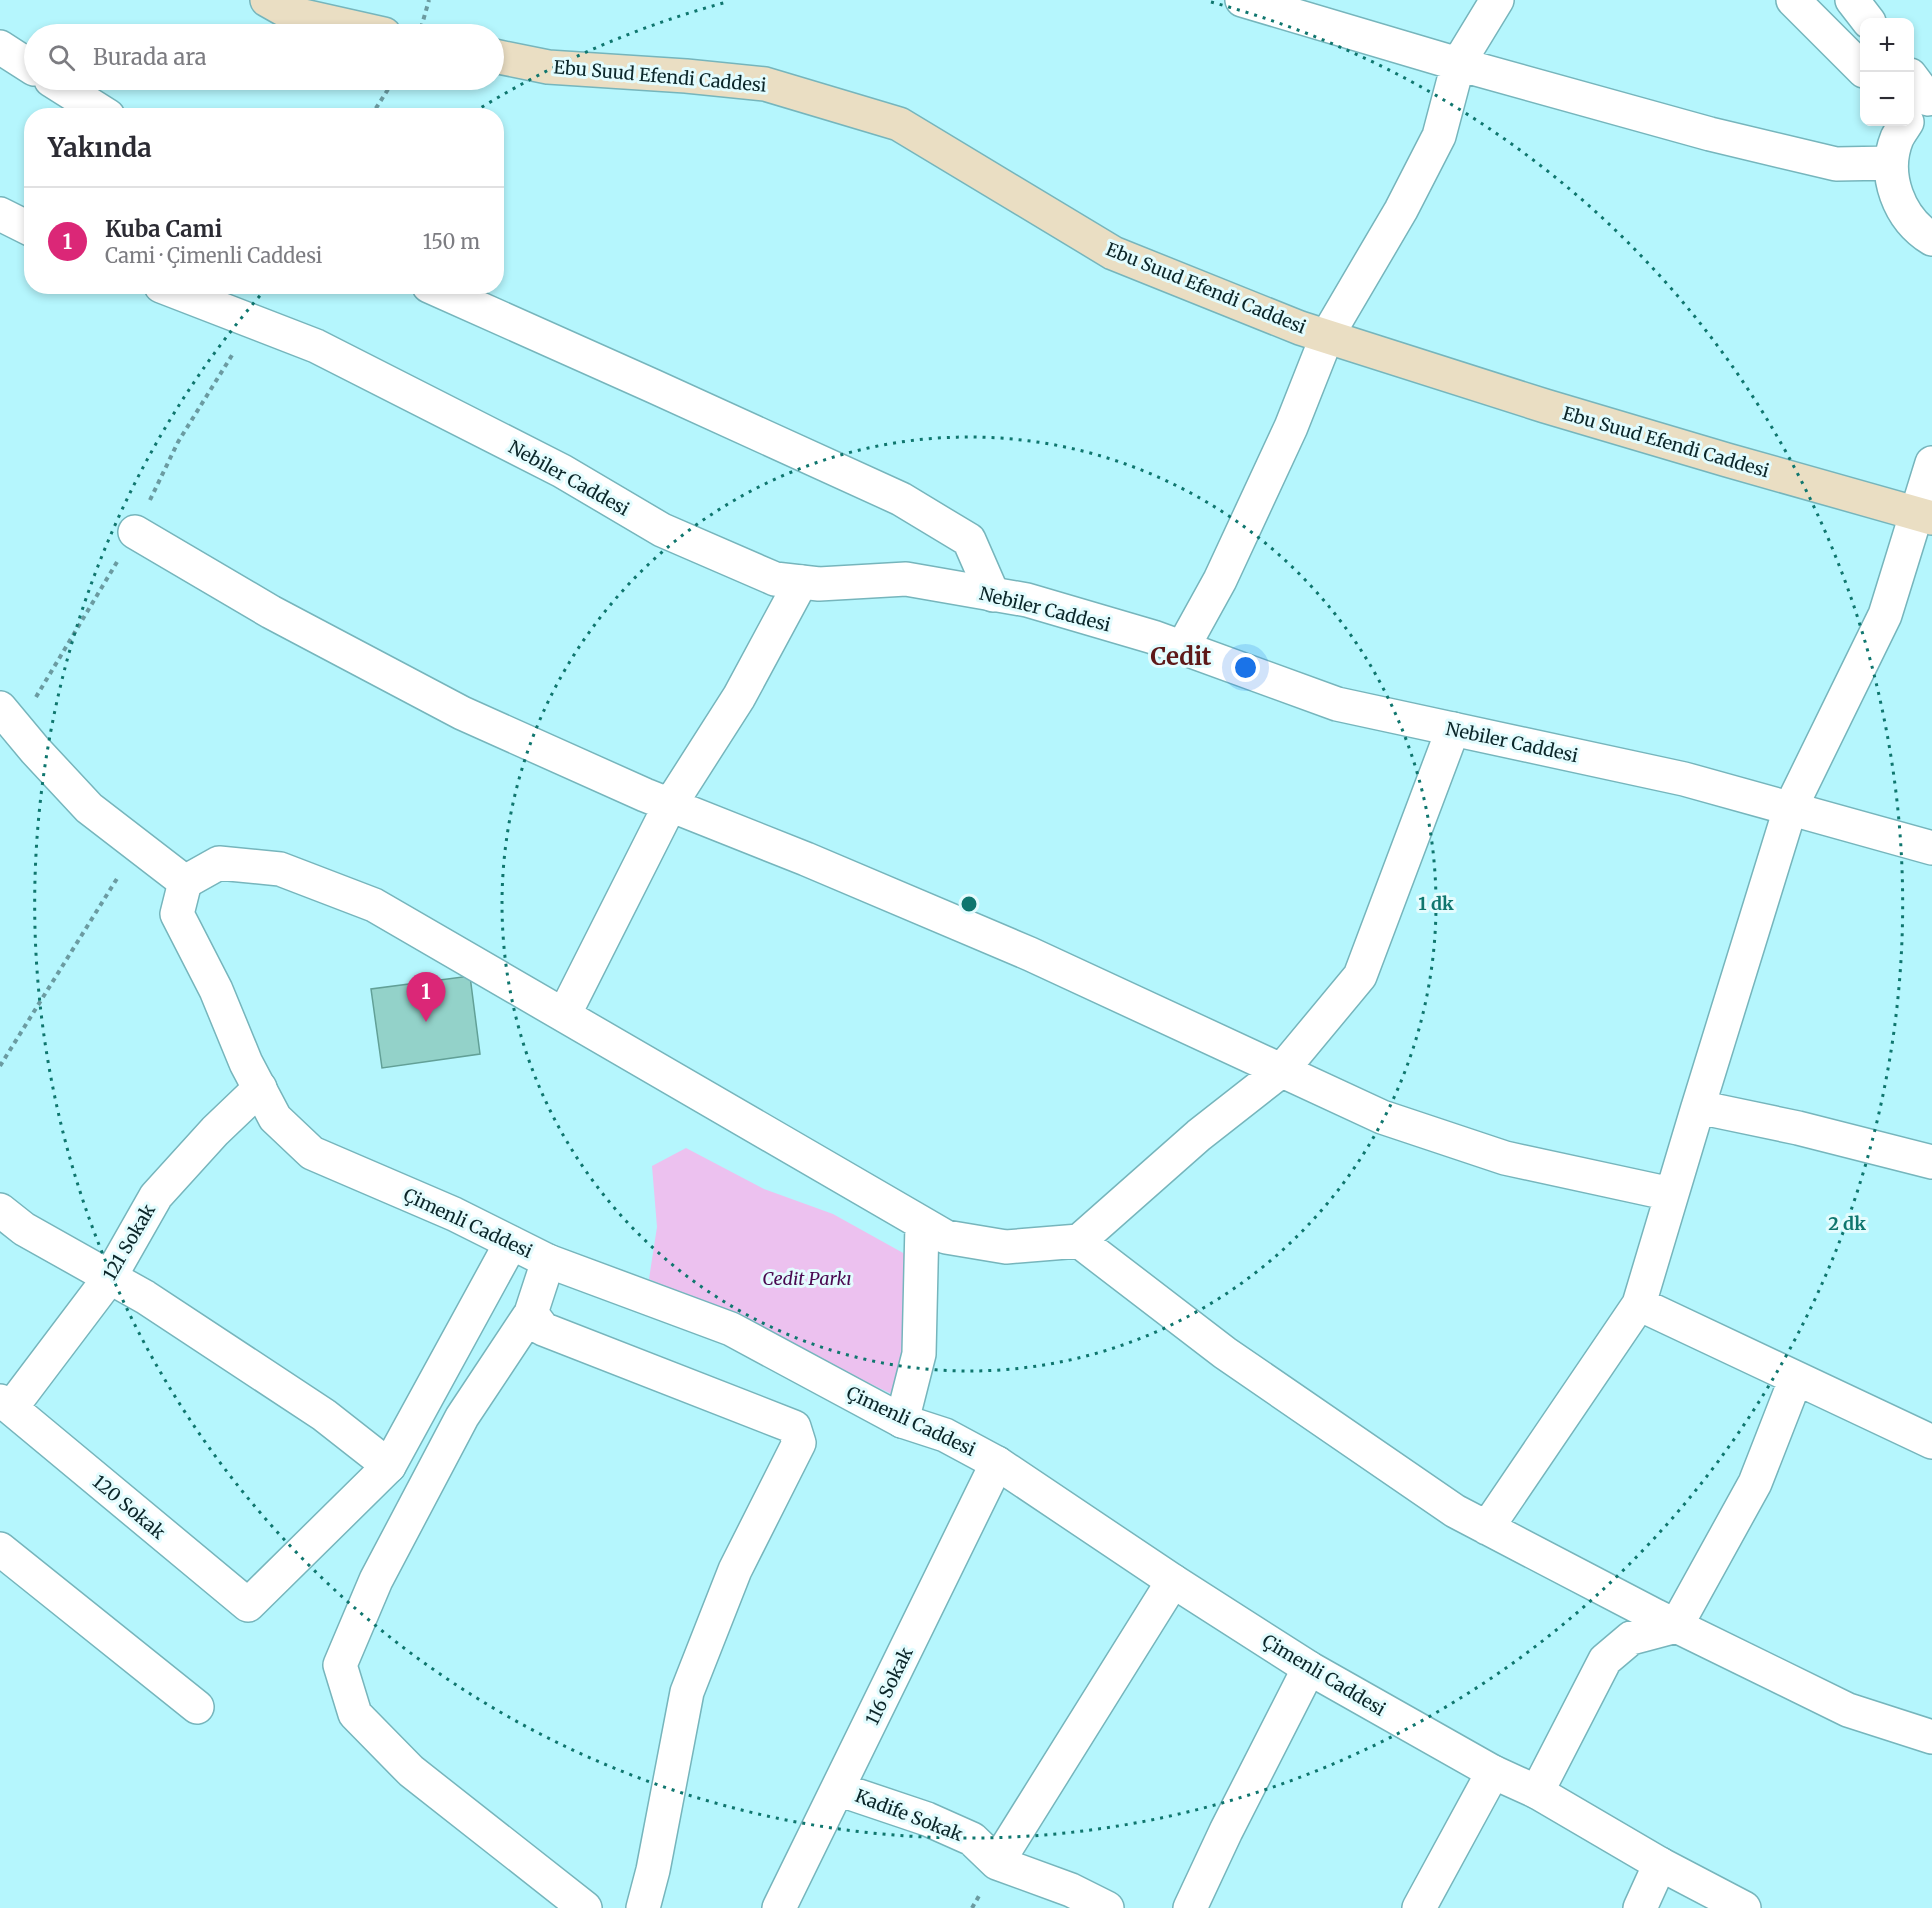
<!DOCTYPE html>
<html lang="tr">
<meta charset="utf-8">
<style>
body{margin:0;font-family:Merriweather,serif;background:#f7f7f7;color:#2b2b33}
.controls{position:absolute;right:18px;top:18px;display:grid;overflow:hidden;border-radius:12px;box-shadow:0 3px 9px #0003}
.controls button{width:54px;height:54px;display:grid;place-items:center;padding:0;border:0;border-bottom:2px solid #e1e1e2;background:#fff;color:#2b2b33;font:30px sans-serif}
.you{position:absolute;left:1246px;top:668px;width:21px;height:21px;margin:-15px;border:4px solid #fff;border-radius:50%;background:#1a73e8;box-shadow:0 0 0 9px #1a73e833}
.badge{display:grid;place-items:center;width:39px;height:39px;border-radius:50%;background:#db2777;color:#fff;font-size:20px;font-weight:700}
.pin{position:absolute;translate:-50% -50px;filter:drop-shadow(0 2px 3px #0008)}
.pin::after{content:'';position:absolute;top:32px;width:21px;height:18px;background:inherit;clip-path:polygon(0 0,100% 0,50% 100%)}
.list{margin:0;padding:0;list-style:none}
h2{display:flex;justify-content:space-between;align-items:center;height:78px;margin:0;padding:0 24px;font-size:26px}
h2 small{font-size:20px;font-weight:400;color:#7c7c81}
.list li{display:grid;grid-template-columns:39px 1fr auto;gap:18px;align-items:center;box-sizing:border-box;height:108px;padding:0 24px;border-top:2px solid #e1e1e2}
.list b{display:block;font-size:22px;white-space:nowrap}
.list p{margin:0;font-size:20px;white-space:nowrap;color:#7c7c81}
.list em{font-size:20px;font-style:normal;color:#7c7c81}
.icon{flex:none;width:33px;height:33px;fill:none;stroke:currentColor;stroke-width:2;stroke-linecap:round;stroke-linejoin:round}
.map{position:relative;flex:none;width:1932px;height:1908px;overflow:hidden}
.search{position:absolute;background:#fff;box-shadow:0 3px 9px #0003;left:24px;top:24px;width:480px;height:66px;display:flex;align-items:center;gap:15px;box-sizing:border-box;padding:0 21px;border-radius:33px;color:#7c7c81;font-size:22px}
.panel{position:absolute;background:#fff;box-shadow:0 3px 9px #0003;left:24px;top:108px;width:480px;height:186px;border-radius:24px}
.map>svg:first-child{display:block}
.green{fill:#ecc1ef}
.building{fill:#93d2c9;stroke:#62a097;stroke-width:1.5}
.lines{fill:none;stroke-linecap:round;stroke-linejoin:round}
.minor-casing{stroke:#76b5bc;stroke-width:36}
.tertiary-casing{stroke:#76b5bc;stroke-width:36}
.secondary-casing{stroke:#76b5bc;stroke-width:36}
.path{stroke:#6b9ba1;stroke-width:4;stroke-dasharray:4.5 4.5;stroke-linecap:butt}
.minor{stroke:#fff;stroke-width:33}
.tertiary{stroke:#fff;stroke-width:33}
.secondary{stroke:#eadec3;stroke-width:33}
.ring{fill:none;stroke:#0f766e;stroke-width:3;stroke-dasharray:3 6}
.labels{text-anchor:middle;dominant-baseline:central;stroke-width:6;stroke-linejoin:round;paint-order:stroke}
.street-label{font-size:18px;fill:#0b2629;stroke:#e3fcfe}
.park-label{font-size:18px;font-style:italic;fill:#4a0850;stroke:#e3fcfe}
.district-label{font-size:24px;font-weight:bold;fill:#5e1919;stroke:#e3fcfe}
.centre{fill:#0f766e;stroke:#e3fcfe;stroke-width:3}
.ring-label{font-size:18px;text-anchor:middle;font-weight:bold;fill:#0f766e;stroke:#e3fcfe;stroke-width:6;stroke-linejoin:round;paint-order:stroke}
</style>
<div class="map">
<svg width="1932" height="1908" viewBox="0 0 1932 1908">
<rect width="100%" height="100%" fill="#b5f6fd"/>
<path class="green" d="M686 1148 764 1189 833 1214 914 1259 898 1397 649 1279 657 1227 652 1166Z"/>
<path class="building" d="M470 976 480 1054 382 1068 371 989Z"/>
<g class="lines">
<defs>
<path id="minor" d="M1242 0 1458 64 1710 134 1836 164 1891 163
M1793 0 1864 71
M1852 0 1869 22
M0 47 34 69
M1910 75 1928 99
M51 80 108 116
M1907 122C1904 127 1900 132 1897 138 1882 175 1899 219 1932 239
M429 286 653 386 901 499 969 540 993 595
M135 532 271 612 462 713 645 795 806 859 1030 954 1382 1117 1505 1158 1671 1194
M1183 647 1220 580 1291 427 1327 336 1401 210 1439 136 1458 64 1497 0
M0 708 35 750 89 808 185 882 219 863 280 869 374 905 946 1237 1006 1247 1079 1241 1199 1135 1282 1070 1360 976 1453 729
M564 1015 670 805 739 697 801 582
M1698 1107 1790 809 1885 615 1932 463
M1932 1162 1798 1128 1698 1107 1639 1304 1932 1442
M1079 1241 1225 1353 1455 1511 1656 1616 1848 1710 1932 1737
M548 1261 531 1313 543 1329 794 1427 799 1443 735 1570 687 1692 653 1870 643 1908
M531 1313 462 1417 376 1580 340 1665 355 1714 411 1771 585 1908
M0 1401 11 1408 248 1605 389 1466 511 1243
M11 1408 110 1277 156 1196 215 1131 260 1088
M902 1421 919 1354 922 1224
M1487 1528 1639 1304
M838 1789 927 1819 972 1839 997 1863 1071 1890 1107 1908
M1537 1792 1605 1660 1631 1638 1676 1626 1755 1483 1796 1378
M997 1863 1173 1581
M779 1908 997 1463
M1190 1908 1226 1831 1309 1668
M1419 1908 1493 1772
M1640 1908 1660 1864"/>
<path id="tertiary" d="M0 214 32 230
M161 286 316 346 562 471 662 530 775 579 819 584 906 579 1027 600 1153 637 1337 704 1684 779 1932 848
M185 882 177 914 216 990 246 1063 275 1118 312 1153 454 1214 548 1261 731 1329 902 1421 945 1435 997 1463 1173 1581 1309 1668 1493 1772 1537 1792 1660 1864 1744 1908
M0 1210 24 1229 145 1297 324 1415 389 1466
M0 1549 197 1707"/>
<path id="secondary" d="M267 0 290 13 384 34
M494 56 548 67 686 76 765 84 899 124 1113 253 1300 328 1545 406 1727 460 1932 518"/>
</defs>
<use href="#minor" class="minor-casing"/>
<use href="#tertiary" class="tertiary-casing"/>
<use href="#secondary" class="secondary-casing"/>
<path class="path" d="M421 28 429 0
M371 116 394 80
M150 500 178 442 234 352
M36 697 117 562
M0 1066 118 877
M972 1908 979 1896"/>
<use href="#minor" class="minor"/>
<use href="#tertiary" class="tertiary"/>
<use href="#secondary" class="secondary"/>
</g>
<g class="ring">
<circle cx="969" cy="904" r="467"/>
<path d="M474 112A934 934 0 0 1 727 2M1211 2A934 934 0 1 1 264 291"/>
</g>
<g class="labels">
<g class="street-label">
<text transform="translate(660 76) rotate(5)">Ebu Suud Efendi Caddesi</text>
<text transform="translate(1206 288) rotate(22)">Ebu Suud Efendi Caddesi</text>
<text transform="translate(1666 442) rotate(16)">Ebu Suud Efendi Caddesi</text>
<text transform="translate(569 478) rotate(29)">Nebiler Caddesi</text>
<text transform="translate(1045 609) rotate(14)">Nebiler Caddesi</text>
<text transform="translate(1512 742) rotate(12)">Nebiler Caddesi</text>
<text transform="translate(468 1223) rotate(25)">Çimenli Caddesi</text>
<text transform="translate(129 1242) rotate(-60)">121 Sokak</text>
<text transform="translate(911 1421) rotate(25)">Çimenli Caddesi</text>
<text transform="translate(129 1507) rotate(40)">120 Sokak</text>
<text transform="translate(1324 1675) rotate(31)">Çimenli Caddesi</text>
<text transform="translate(889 1686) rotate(-64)">116 Sokak</text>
<text transform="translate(909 1815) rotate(21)">Kadife Sokak</text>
</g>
<g class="park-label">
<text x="807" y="1278">Cedit Parkı</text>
</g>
<g class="district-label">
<text x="1181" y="656">Cedit</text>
</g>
</g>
<circle cx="969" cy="904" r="9" class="centre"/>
<g class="ring-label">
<text x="1436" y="910">1 dk</text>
<text x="1847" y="1230">2 dk</text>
</g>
</svg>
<div class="controls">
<button>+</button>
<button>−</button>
</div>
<div class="you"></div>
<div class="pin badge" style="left:426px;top:1022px">1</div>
<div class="search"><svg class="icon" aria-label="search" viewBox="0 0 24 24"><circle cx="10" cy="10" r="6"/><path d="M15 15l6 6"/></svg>Burada ara</div>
<section class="panel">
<h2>Yakında<small></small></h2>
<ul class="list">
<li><span class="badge">1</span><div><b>Kuba Cami</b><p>Cami · Çimenli Caddesi</p></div><em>150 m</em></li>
</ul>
</section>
</div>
